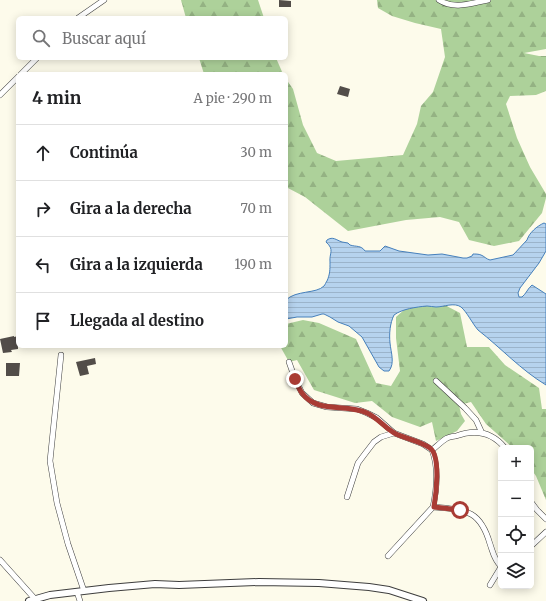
<!DOCTYPE html>
<html lang="es">
<meta charset="utf-8">
<style>
body{margin:0;font-family:Merriweather,serif;background:#f2f2f2;color:#202124}
.controls{position:absolute;right:12px;bottom:12px;display:grid;overflow:hidden;border-radius:6px;box-shadow:0 2px 10px #0003}
.controls button{width:36px;height:36px;display:grid;place-items:center;padding:0;border:0;border-bottom:1px solid #e0e0e0;background:#fff;color:#202124;font:20px sans-serif}
.stop{position:absolute;width:12px;height:12px;margin:-9px;border:3px solid #a93b34;border-radius:50%;background:#fff}
.stop.end{background:#a93b34;border-color:#fff;box-shadow:0 1px 4px #0008}
.list{margin:0;padding:0;list-style:none}
h2{display:flex;justify-content:space-between;align-items:center;height:52px;margin:0;padding:0 16px;font-size:17px}
h2 small{font-size:13px;font-weight:400;color:#757577}
.list li{display:grid;grid-template-columns:26px 1fr auto;gap:12px;align-items:center;box-sizing:border-box;height:56px;padding:0 16px;border-top:1px solid #e0e0e0}
.list b{display:block;font-size:15px;white-space:nowrap}
.list em{font-size:13px;font-style:normal;color:#757577}
.icon{flex:none;width:22px;height:22px;fill:none;stroke:currentColor;stroke-width:2;stroke-linecap:round;stroke-linejoin:round}
.map{position:relative;flex:none;width:546px;height:601px;overflow:hidden}
.search{position:absolute;background:#fff;box-shadow:0 2px 10px #0003;left:16px;top:16px;width:272px;height:44px;display:flex;align-items:center;gap:10px;box-sizing:border-box;padding:0 14px;border-radius:6px;color:#757577;font-size:15px}
.panel{position:absolute;background:#fff;box-shadow:0 2px 10px #0003;left:16px;top:72px;width:272px;height:276px;border-radius:6px}
.map>svg:first-child{display:block}
.forest{fill:url(#forest-firs)}
.water{fill:url(#water-rules);stroke:#4680bc}
.building{fill:#524d49}
.lines{fill:none;stroke-linecap:round;stroke-linejoin:round}
.minor-casing{stroke:#3e3e3e;stroke-width:6}
.tertiary-casing{stroke:#3e3e3e;stroke-width:8}
.minor{stroke:#fff;stroke-width:5}
.tertiary{stroke:#fff;stroke-width:6}
.route{stroke:#a93b34;stroke-width:5}
</style>
<div class="map">
<svg width="546" height="601" viewBox="0 0 546 601">
<defs>
<pattern id="forest-firs" width="22" height="20" patternUnits="userSpaceOnUse"><rect width="22" height="20" fill="#add19a"/><path d="M5 1l3.5 6h-7zM16 11l3.5 6h-7z" fill="#94b283"/></pattern>
<pattern id="water-rules" width="6" height="5" patternUnits="userSpaceOnUse"><rect width="6" height="5" fill="#b6d3ee"/><path d="M0 2.5h6" fill="none" stroke="#9bb4cb"/></pattern>
</defs>
<rect width="100%" height="100%" fill="#fdfbeb"/>
<path class="forest" d="M181 0H258L264 18H186Z
M377 0H546V49L524 53 539 56H546V91L536 95 510 96 506 104 517 138 530 167 546 194V198L542 213 519 241 494 246 469 240 459 222 440 217 406 220 348 231 305 197 286 187V79L293 89 303 125 317 153 336 161 403 155 417 124 421 106 433 92 445 57 441 29 415 23 392 16 378 8Z
M199 58H276L283 74H204Z
M413 302H439L460 313 467 347H489L505 365 539 388 542 409H546V500L536 476 531 469V448H513L486 424 471 402 459 405 461 414 465 421 457 431 436 441 432 422 420 427 392 417 372 401 355 403 314 390 297 360 289 362 280 346H286V324L303 320 319 323 356 339 376 383 391 386 400 371 396 338V317Z"/>
<path class="water" d="M544 223 546 224V251L539 263 520 288 518 293 519 297H522C526 294 528 288 532 285L546 294V385C521 370 501 348 478 330 472 323 467 312 461 307 454 302 444 307 436 307 433 307 430 306 427 306 416 307 402 309 394 315 390 323 389 334 390 343 391 353 395 363 389 371H384L379 367 362 337 349 326 338 322 330 317 324 314H322L312 317H297L286 319V300C296 290 316 294 324 286 325 285 326 282 327 281 330 274 330 270 330 262 329 253 335 250 326 242L327 240C333 236 336 240 342 242 344 242 346 243 348 243L350 245C356 247 361 245 365 251H380L385 246 399 251 428 255 442 254 463 258H467L472 256 473 254C475 254 479 254 481 255 484 256 486 259 490 260L513 255 527 240C529 233 537 226 544 223Z"/>
<path class="building" d="M279 0 291 1V7H279Z
M340 86 350 89 348 97 337 94Z
M14 336V337L18 336V349L11 350 12 352 3 353 0 339Z
M95 358 96 364 87 366 89 374 80 376 76 362Z
M6 363H20L19 376H6Z"/>
<g class="lines">
<defs>
<path id="minor" d="M439 0C454 10 472 3 488 0
M78 18 104 0
M21 74 37 58
M0 95 18 77
M61 355 50 461 57 503 68 544 84 591
M289 362 295 379 302 393 313 403 327 407 357 409 367 413 377 418 394 433 423 444 432 450C437 446 442 441 447 438 450 437 453 436 456 436 475 429 492 432 505 448
M436 381 465 408 476 420 482 433
M432 450C439 468 437 488 433 507 465 510 480 509 490 544 493 552 494 560 501 566
M347 497 358 463 364 455 374 442 381 437 394 433
M531 502 537 510 546 519
M531 546 546 532
M388 556 433 507
M0 560 35 599
M490 585 501 567
M77 592 80 601"/>
<path id="tertiary" d="M29 601 50 595 109 588 155 584 179 585 259 582 319 583 369 587 389 590 423 601"/>
</defs>
<use href="#minor" class="minor-casing"/>
<use href="#tertiary" class="tertiary-casing"/>
<use href="#minor" class="minor"/>
<use href="#tertiary" class="tertiary"/>
</g>
<g class="lines">
<path class="route" d="M295 379C297 384 299 389 302 393 317 414 346 403 367 413 378 418 386 429 396 434 407 439 420 441 430 448 441 456 436 495 434 507L460 510"/>
</g>
</svg>
<div class="controls">
<button>+</button>
<button>−</button>
<button><svg class="icon" aria-label="locate" viewBox="0 0 24 24"><circle cx="12" cy="12" r="6"/><path d="M12 2v4M12 18v4M2 12h4M18 12h4"/></svg></button>
<button><svg class="icon" aria-label="layers" viewBox="0 0 24 24"><path d="M12 4l9 5-9 5-9-5zM3 14l9 5 9-5"/></svg></button>
</div>
<div class="stop" style="left:460px;top:510px"></div>
<div class="stop end" style="left:295px;top:379px"></div>
<div class="search"><svg class="icon" aria-label="search" viewBox="0 0 24 24"><circle cx="10" cy="10" r="6"/><path d="M15 15l6 6"/></svg>Buscar aquí</div>
<section class="panel">
<h2>4 min<small>A pie · 290 m</small></h2>
<ul class="list">
<li><svg class="icon" aria-label="ahead" viewBox="0 0 24 24"><path d="M12 20V5M6 11l6-6 6 6"/></svg><div><b>Continúa</b></div><em>30 m</em></li>
<li><svg class="icon" aria-label="right" viewBox="0 0 24 24"><path d="M7 20v-9h11M14 6l5 5-5 5"/></svg><div><b>Gira a la derecha</b></div><em>70 m</em></li>
<li><svg class="icon" aria-label="left" viewBox="0 0 24 24"><path d="M17 20v-9H6M10 6l-5 5 5 5"/></svg><div><b>Gira a la izquierda</b></div><em>190 m</em></li>
<li><svg class="icon" aria-label="arrive" viewBox="0 0 24 24"><path d="M6 21V4h12l-3 4 3 4H6"/></svg><div><b>Llegada al destino</b></div></li>
</ul>
</section>
</div>
